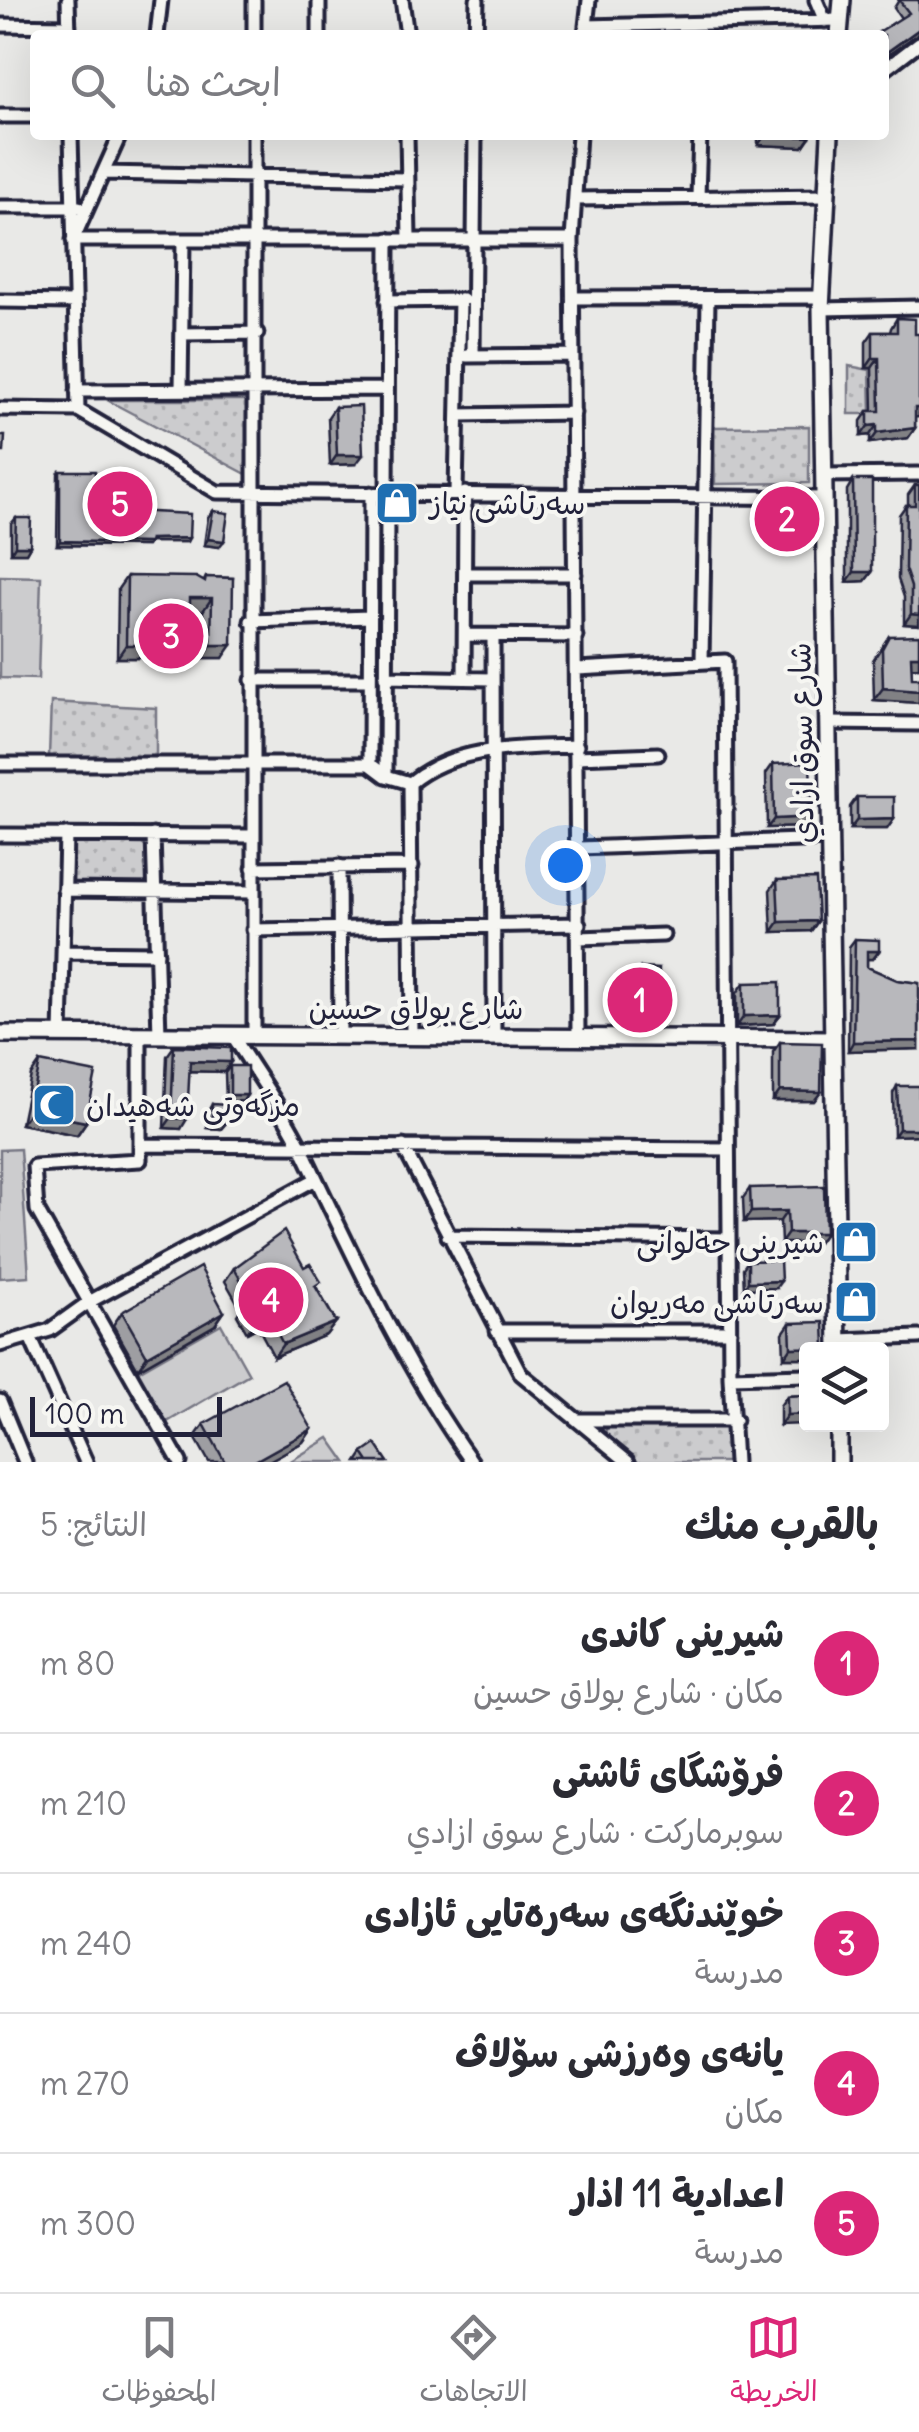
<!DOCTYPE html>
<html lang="ar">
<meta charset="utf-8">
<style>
body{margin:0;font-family:Delius,"Playpen Sans Arabic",sans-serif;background:#f7f7f7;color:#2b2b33;direction:rtl}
.controls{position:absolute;right:30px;bottom:30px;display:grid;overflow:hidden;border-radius:10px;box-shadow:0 10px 40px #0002}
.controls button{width:90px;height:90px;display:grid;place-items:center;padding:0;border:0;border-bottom:2px solid #e1e1e2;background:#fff;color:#2b2b33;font:50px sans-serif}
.scale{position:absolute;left:30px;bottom:25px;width:192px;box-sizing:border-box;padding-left:10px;border:5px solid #22223b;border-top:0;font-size:28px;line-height:35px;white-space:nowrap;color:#22223b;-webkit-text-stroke:8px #f6f6f2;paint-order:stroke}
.you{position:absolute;left:565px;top:865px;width:35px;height:35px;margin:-25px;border:8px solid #fff;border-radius:50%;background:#1a73e8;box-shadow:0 0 0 15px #1a73e833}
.badge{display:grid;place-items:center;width:65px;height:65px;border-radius:50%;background:#db2777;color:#fff;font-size:32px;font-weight:700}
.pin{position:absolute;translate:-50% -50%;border:5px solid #fff;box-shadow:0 2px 10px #0006}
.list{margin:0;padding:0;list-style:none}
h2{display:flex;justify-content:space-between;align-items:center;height:130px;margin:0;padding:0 40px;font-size:42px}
h2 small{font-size:32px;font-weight:400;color:#7c7c81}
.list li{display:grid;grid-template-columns:65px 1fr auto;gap:30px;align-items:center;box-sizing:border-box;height:140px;padding:0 40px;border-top:2px solid #e1e1e2}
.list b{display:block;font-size:38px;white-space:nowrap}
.list p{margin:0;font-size:32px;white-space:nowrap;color:#7c7c81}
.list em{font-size:32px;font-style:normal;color:#7c7c81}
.icon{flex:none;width:55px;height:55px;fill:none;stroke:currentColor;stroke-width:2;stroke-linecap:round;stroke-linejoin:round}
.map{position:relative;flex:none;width:919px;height:1462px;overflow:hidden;direction:ltr}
.search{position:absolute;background:#fff;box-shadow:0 10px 40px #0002;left:30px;right:30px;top:30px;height:110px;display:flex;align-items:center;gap:25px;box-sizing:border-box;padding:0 35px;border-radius:10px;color:#7c7c81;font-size:38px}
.sheet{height:830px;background:#fff}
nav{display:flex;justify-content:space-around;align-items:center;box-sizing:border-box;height:140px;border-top:2px solid #e1e1e2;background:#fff;font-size:28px;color:#7c7c81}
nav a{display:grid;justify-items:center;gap:5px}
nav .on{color:#db2777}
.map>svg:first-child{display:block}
.park{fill:url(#park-dots);stroke:#777784;stroke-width:2.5}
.pitch{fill:#ccccce;stroke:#777784;stroke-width:2.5}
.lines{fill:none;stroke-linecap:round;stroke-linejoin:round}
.street-casing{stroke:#22223b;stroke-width:19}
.secondary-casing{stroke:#22223b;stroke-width:22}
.street{stroke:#f6f6f2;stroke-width:11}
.secondary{stroke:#f6f6f2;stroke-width:15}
.wall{fill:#9e9ea2;stroke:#22223b;stroke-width:2.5}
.shaded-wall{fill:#818184;stroke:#22223b;stroke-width:2.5}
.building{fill:#b8b8bc;stroke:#22223b;stroke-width:2.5}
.labels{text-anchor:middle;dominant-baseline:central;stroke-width:8;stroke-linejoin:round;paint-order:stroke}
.poi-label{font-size:30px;fill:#22223b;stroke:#f6f6f2;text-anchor:start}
.street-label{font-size:30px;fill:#22223b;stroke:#f6f6f2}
</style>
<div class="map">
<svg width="919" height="1462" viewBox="0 0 919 1462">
<defs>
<pattern id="park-dots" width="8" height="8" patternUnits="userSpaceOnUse" patternTransform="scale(2.5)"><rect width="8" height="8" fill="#ccccce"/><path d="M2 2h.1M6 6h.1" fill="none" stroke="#afafb2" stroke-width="1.8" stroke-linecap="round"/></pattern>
</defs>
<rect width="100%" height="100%" fill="#e9e9e7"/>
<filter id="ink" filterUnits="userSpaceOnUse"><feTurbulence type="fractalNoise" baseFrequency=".01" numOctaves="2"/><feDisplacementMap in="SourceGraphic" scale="20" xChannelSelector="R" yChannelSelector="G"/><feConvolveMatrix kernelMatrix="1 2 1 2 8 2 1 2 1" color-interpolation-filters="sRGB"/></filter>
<g filter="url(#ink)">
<path class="park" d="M849 366 870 370 871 414H849Z
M107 400H249L248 475Z
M809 426V483L715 484 714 427Z
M51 702 156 708V759L49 756Z
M73 843 142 844 150 850V884L72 882Z
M728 1425 730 1462H638L605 1433 607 1427Z"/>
<path class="pitch" d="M0 576 41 577 38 679 0 678Z
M20 1149 29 1276 0 1278V1150Z
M221 1324 249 1374 167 1422 137 1372Z
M329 1438 346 1462H289Z"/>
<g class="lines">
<defs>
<path id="street" d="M68 0 69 35
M402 0 407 35
M816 0 825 21
M0 25 69 26
M586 26 840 20
M157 35 161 0
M254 35V0
M319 35V0
M476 35 477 0
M585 35 589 0
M884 70 919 43
M0 116H35
M71 135 78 410
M120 135 73 240H572
M254 135V1036
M407 135 409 239
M104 173 406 179
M698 196 700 135
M575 199 825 196
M0 207H79
M573 298 822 297
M0 301 75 302
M387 301 463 300
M821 309 919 307
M182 334 257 333
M467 356 573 355
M473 356 475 135
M181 390 183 241
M77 391 387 389
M0 409 78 410 217 492 824 498
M458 415 574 413
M824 475 919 474
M456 492 460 300
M465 574H575
M251 621 370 617
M465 635 576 636
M493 636 494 1034
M702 661 708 298
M577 669 725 661 730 1377 735 1462
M385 677 492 679
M464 678 465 493
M252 680H370
M828 723 919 724
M577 757 658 754
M0 764H370L386 776 410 783
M370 764 371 493
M386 776 388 239
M410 783 412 1034
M410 783C456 745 521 748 577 746
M0 835 253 836
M153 835 159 1035
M579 848 830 839
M339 866 340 1036
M253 868 412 866
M64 890 253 892
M253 930 579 924
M579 938 663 935
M64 952 157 953
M61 1035 66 835
M140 1035V1160L34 1166 37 1210 180 1462
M578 1035 572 240 579 135
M233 1036C255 1072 282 1108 301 1147 352 1253 403 1366 472 1462
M140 1145 728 1149
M403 1146 521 1374 628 1462
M448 1236 729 1239
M497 1331H730
M31 1339 86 1462
M838 1340 919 1337
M0 1345 50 1330 89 1302 314 1180
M730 1377 806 1375
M0 1401 25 1462
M579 1420H735"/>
<path id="secondary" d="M839 35 842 0
M830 135 821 309 838 1350
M0 1034 833 1039
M839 1424V1462"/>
</defs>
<use href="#street" class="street-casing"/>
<use href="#secondary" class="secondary-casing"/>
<use href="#street" class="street"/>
<use href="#secondary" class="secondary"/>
</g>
<path class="wall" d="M899 0H919V33L884 58V35L901 18 894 8Z
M758 135H810L803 147 758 145Z
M897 318 915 417V428L908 438 870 443V435L861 436V421L868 411H873L872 368H866V342L873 332H890L891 328Z
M335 407 356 464 330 465 328 417Z
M60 471 94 509 187 542H149L147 546 57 545 58 474Z
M853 480 872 572 865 581 847 582V490Z
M915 485H919V625L904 624V597L898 579 899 515 906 505H908V495Z
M776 497 805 534H769V507Z
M213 511 219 547 204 545 208 517Z
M16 518 30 546 26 553H11V524Z
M127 576 204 581 206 577 233 578 223 658H202L203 611H190V635L180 648H146L138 658H117L118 589Z
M889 636 911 667 912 678H919V703L874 700 873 660Z
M773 764 806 827 767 828 766 774Z
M857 797 894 819 887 829H850V807Z
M777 880 818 921 811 931 772 932 770 890Z
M855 939 879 951 873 959H867V967L897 980 919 983V1049L848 1051 849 947Z
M640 968 658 1006 649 1019H630V982Z
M744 983 780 1015 773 1024 737 1026V993Z
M780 1042 821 1092 814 1101H773V1052Z
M174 1046 224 1072 189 1071 181 1129 164 1128 167 1056Z
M40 1062 86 1122 77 1135 21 1124 31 1075Z
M230 1066 247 1095 243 1101 226 1102 225 1073Z
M897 1086 919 1135 894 1136 893 1093Z
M212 1104 226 1123 221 1129 207 1128 208 1111Z
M750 1188 825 1233 818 1243H781L780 1221 744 1222 743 1198Z
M748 1261 776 1288 744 1289 743 1268Z
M234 1268 317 1288 336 1322 326 1335 274 1357 258 1327 247 1333 237 1315 241 1309 225 1281Z
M122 1312H224L215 1325 138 1369 113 1325Z
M790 1323 806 1350V1358H784L783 1333Z
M806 1395 780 1425V1406L787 1396Z
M204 1424 312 1429 303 1442 267 1462H209L195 1437Z
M363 1453 388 1462H357Z"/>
<path class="shaded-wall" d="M919 29V33L884 58V54Z
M765 135 810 137 803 147 758 145Z
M873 358H879L872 368H866Z
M915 408H919V417L908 418Z
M877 425 870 435 861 436 868 426Z
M915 428 908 438 870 443 877 433Z
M337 455H363L356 464 330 465Z
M775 524H812L805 534H769Z
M189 538 187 542H147L150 539Z
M208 539 224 541 219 547 204 545Z
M60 541 149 543 147 546 57 545Z
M15 546H30L26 553H11Z
M854 572H872L865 581 847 582Z
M190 598H212L203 611H181Z
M911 614 919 615V625L904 624Z
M148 635H190L180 648H146L138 658H117L126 645Z
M211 645H232L223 658H202Z
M911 656H919V667L902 668Z
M883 688 919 691V703L874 700Z
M812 817 806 827 767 828 774 819Z
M894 819 887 829H850L857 820Z
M818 921 811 931 772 932 779 922Z
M867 951H879L873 959H861Z
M639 1006H658L649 1019H630Z
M780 1015 773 1024 737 1026 744 1016Z
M919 1041V1049L848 1051 853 1042Z
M190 1061 231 1062 224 1072 183 1071Z
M780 1091 821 1092 814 1101H773Z
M230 1095H247L243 1101 226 1102Z
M30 1111 86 1122 77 1135 21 1124Z
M171 1118 187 1119 181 1129 164 1128Z
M212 1122 226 1123 221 1129 207 1128Z
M899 1129H919V1135L894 1136Z
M787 1211 780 1221 744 1222 751 1212Z
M788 1233H825L818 1243H781Z
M781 1281 776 1288 744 1289 748 1282Z
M224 1312 215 1325 138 1369 147 1356Z
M267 1314 258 1327 247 1333 256 1320Z
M336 1322 326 1335 274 1357 283 1344Z
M825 1347 824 1350H806V1358H784L791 1348Z
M806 1414V1424L780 1425 787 1415Z
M312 1429 303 1442 267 1462H253Z"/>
<path class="building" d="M899 0H919V29L884 54V35H874L909 13Z
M765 135H810V137Z
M897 318 915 319V334H919V408H915V428L877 433V425L868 426V411H880L879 358H873V332H897Z
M361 406 363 455H337L335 407Z
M0 436H5L4 452H0Z
M60 471H95L94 509 190 514 189 538 150 539 149 543 60 541Z
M853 480H872V572H854Z
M915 485H919V615L911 614V587L905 569 906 505H915Z
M776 497H812V524H775Z
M213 511 228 513 224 541 208 539Z
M16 518H31L30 546H15Z
M127 576 196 577 205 582 206 577 233 578 232 645H211L212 598H190V635H148V645H126Z
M919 635V656H911L912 678H919V691L883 688 882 649 889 636Z
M810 762 812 817 774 819 773 764Z
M857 797H894V819L857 820Z
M816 879 818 921 779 922 777 880Z
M855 939 879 940V951H867V967L897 980 919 983V1041L853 1042Z
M640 968 659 969 658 1006H639Z
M780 982V1015L744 1016V983Z
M780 1042 822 1043 821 1092 780 1091Z
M174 1046 231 1048V1062L190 1061 187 1119 171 1118Z
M40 1062 96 1073 86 1122 30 1111Z
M230 1066H247V1095H230Z
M897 1086H919V1129H899Z
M212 1104 227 1105 226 1123 212 1122Z
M824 1186 825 1233H788L787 1211 751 1212 750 1188Z
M284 1231 304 1267 310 1264 321 1282 315 1286 336 1322 283 1344 267 1314 256 1320 246 1302 251 1298 234 1268Z
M780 1260 781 1281 748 1282V1261Z
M200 1267 224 1312 147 1356 122 1312Z
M824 1322 825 1347 791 1348 790 1323Z
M284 1380 312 1429 253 1462H225L204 1424Z
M806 1395V1414L787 1415V1396Z
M376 1444 388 1462H369L363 1453Z"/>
</g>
<defs>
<symbol id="shop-square" viewBox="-11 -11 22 22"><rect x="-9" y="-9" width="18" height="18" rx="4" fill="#1f6fb2" stroke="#f6f6f2"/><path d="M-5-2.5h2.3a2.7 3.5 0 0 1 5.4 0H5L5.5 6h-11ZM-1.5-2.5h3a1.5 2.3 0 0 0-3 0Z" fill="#fff"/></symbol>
<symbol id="mosque-square" viewBox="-11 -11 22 22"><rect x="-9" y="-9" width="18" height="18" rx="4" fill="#1f6fb2" stroke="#f6f6f2"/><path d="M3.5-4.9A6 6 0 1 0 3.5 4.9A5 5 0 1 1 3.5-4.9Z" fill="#fff"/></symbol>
</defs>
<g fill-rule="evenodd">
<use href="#shop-square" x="372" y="478" width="50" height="50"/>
<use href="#mosque-square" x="29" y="1080" width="50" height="50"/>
<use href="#shop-square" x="831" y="1217" width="50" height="50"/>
<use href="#shop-square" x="831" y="1277" width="50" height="50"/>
</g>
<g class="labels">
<g class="poi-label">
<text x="430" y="503">سەرتاشی نیاز</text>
<text x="86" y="1105">مزگەوتی شەهیدان</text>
<text x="824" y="1242" text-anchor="end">شیرینی حەلوانی</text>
<text x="824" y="1302" text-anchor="end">سەرتاشی مەریوان</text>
</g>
<g class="street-label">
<text transform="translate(801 743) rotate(-91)">شارع سوق ازادي</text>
<text x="416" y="1008">شارع بولاق حسين</text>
</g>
</g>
</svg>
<div class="controls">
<button><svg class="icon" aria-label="layers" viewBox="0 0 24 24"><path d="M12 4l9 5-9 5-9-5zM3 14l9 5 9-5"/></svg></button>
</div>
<div class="scale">100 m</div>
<div class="you"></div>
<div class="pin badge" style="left:640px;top:1000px">1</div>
<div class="pin badge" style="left:787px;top:519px">2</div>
<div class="pin badge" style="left:171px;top:636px">3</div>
<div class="pin badge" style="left:271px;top:1300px">4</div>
<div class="pin badge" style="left:120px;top:504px">5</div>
<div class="search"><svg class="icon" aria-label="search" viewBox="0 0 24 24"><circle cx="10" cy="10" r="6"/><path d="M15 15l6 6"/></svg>ابحث هنا</div>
</div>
<section class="sheet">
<h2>بالقرب منك<small>النتائج: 5</small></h2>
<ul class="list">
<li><span class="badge">1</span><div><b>شیرینی کاندی</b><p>مكان · شارع بولاق حسين</p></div><em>80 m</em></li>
<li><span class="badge">2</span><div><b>فرۆشگای ئاشتی</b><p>سوبرماركت · شارع سوق ازادي</p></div><em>210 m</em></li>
<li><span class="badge">3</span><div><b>خوێندنگەی سەرەتایی ئازادی</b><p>مدرسة</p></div><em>240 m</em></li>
<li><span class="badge">4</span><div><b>یانەی وەرزشی سۆلاڤ</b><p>مكان</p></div><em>270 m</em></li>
<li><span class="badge">5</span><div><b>اعدادية 11 اذار</b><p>مدرسة</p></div><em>300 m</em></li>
</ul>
</section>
<nav>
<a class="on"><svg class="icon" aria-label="map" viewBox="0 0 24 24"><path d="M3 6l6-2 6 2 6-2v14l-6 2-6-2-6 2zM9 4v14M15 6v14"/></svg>الخريطة</a>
<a><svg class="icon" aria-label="directions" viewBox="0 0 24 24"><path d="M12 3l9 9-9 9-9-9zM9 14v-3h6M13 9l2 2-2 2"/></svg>الاتجاهات</a>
<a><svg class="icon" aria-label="saved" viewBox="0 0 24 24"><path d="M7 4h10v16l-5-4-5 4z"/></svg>المحفوظات</a>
</nav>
